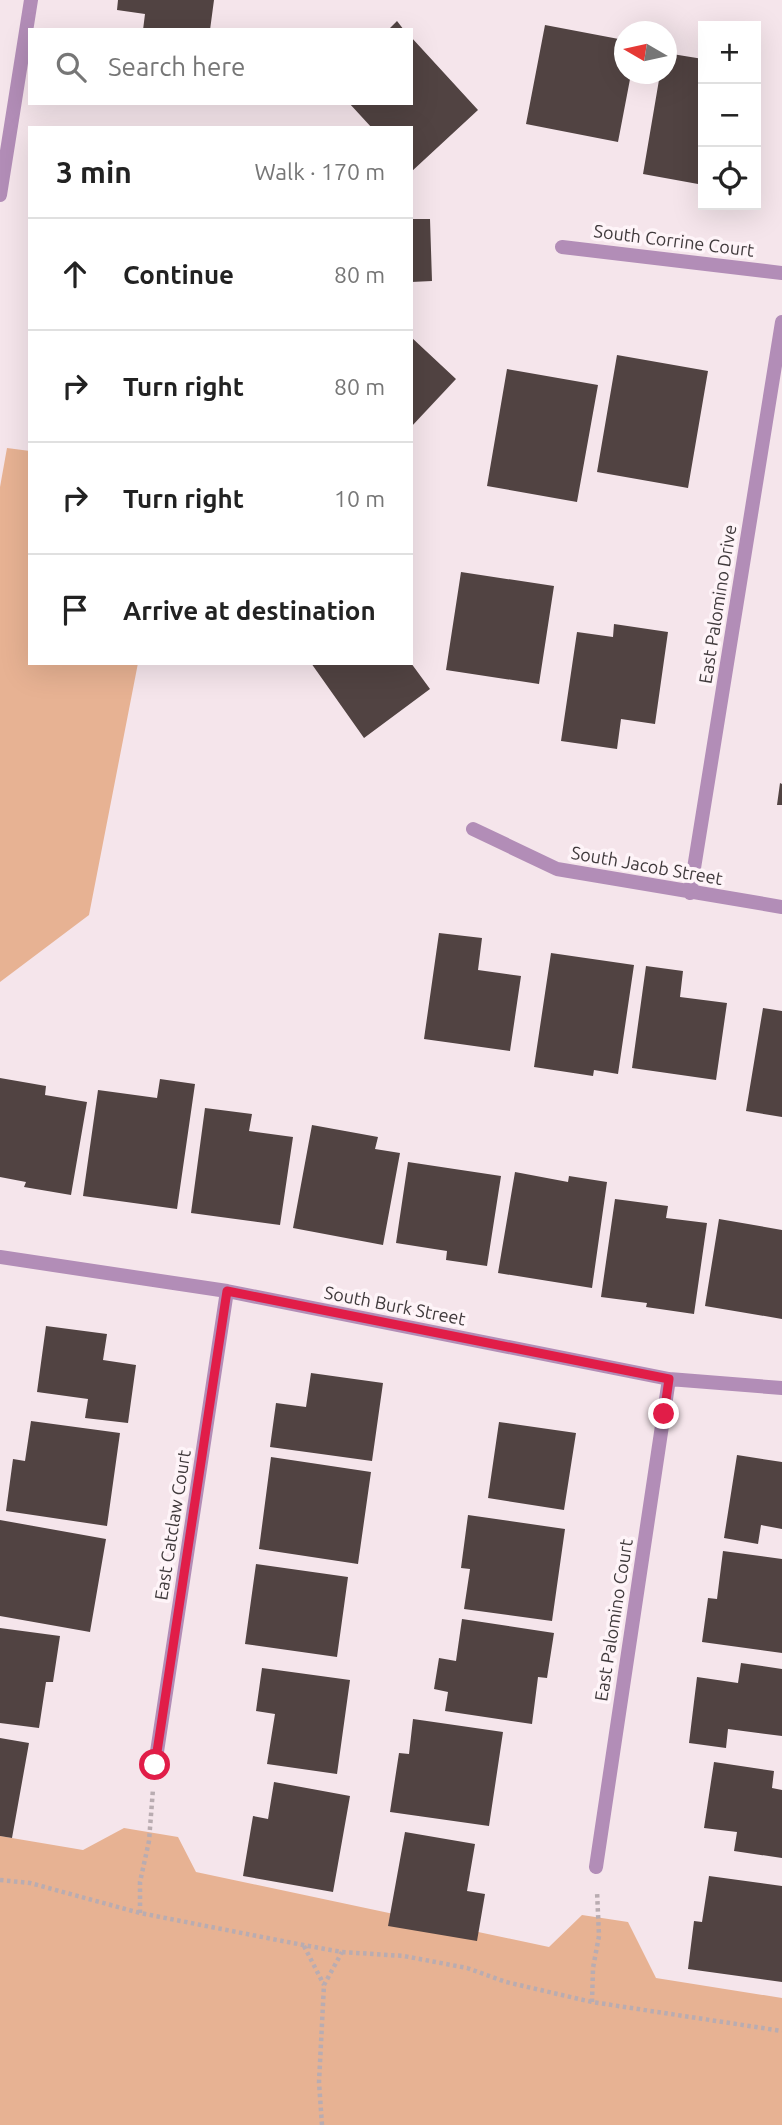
<!DOCTYPE html>
<meta charset="utf-8">
<style>
body{margin:0;font-family:Ubuntu,sans-serif;background:#f6f6f6;color:#222}
.controls{position:absolute;right:21px;top:21px;display:grid;overflow:hidden;border-radius:0px;box-shadow:0 7px 28px #0002}
.controls button{width:63px;height:63px;display:grid;place-items:center;padding:0;border:0;border-bottom:2px solid #e0e0e0;background:#fff;color:#222;font:35px sans-serif}
.compass{position:absolute;left:614px;top:21px;width:63px;height:63px;border-radius:50%;background:#fff;box-shadow:0 7px 28px #0002;rotate:279deg}
.stop{position:absolute;width:21px;height:21px;margin:-16px;border:5px solid #e11d48;border-radius:50%;background:#fff}
.stop.end{background:#e11d48;border-color:#fff;box-shadow:0 2px 7px #0008}
.list{margin:0;padding:0;list-style:none}
h2{display:flex;justify-content:space-between;align-items:center;height:91px;margin:0;padding:0 28px;font-size:30px}
h2 small{font-size:23px;font-weight:400;color:#767676}
.list li{display:grid;grid-template-columns:46px 1fr auto;gap:21px;align-items:center;box-sizing:border-box;height:112px;padding:0 28px;border-top:2px solid #e0e0e0}
.list b{display:block;font-size:26px;white-space:nowrap}
.list em{font-size:23px;font-style:normal;color:#767676}
.icon{flex:none;width:38px;height:38px;fill:none;stroke:currentColor;stroke-width:2;stroke-linecap:round;stroke-linejoin:round}
.map{position:relative;flex:none;width:782px;height:2125px;overflow:hidden}
.search{position:absolute;background:#fff;box-shadow:0 7px 28px #0002;left:28px;top:28px;width:385px;height:77px;display:flex;align-items:center;gap:18px;box-sizing:border-box;padding:0 24px;border-radius:0px;color:#767676;font-size:26px}
.panel{position:absolute;background:#fff;box-shadow:0 7px 28px #0002;left:28px;top:126px;width:385px;height:539px;border-radius:0px}
.map>svg:first-child{display:block}
.green{fill:#e7b293}
.building{fill:#514342}
.lines{fill:none;stroke-linecap:round;stroke-linejoin:round}
.path{stroke:#b9acb1;stroke-width:4.5;stroke-dasharray:3.5 3.5;stroke-linecap:butt}
.minor{stroke:#b28db7;stroke-width:14}
.route{stroke:#e11d48;stroke-width:9}
.labels{text-anchor:middle;dominant-baseline:central;stroke-width:7;stroke-linejoin:round;paint-order:stroke}
.street-label{font-size:18px;fill:#403a3c;stroke:#fef4f8}
</style>
<div class="map">
<svg width="782" height="2125" viewBox="0 0 782 2125">
<rect width="100%" height="100%" fill="#f5e5eb"/>
<path class="green" d="M7 448 30 451V663H138L89 915 0 982V487Z
M124 1828 178 1837 196 1872 549 1947 582 1915 628 1922 656 1978 782 1998V2125H0V1836L83 1850Z"/>
<path class="building" d="M118 0H214L210 30H143L145 14 117 10Z
M397 21 404 30H388Z
M545 25 624 40V74H631L618 142 526 124Z
M411 37 478 110 411 172V128H372L349 103H411Z
M666 53 703 59V162L698 184 643 174 660 74H666Z
M411 219H430L432 281 411 282Z
M411 337 456 379 411 427Z
M617 355 708 371 688 488 597 472Z
M507 369 598 385 577 502 487 486Z
M461 572 554 586 539 684 446 670Z
M614 624 668 632 655 724 621 719 617 749 561 741 577 632 613 637Z
M311 663H411L430 689 364 738Z
M780 783 782 784V805H777Z
M439 933 482 938 478 970 521 976 510 1051 424 1039Z
M551 953 634 965 618 1074 594 1070 593 1076 534 1067Z
M646 966 683 971 680 997 727 1003 716 1080 632 1068Z
M763 1008 782 1011V1117L746 1111Z
M0 1078 46 1086 45 1095 87 1102 71 1195 24 1187 26 1182 0 1177Z
M160 1079 195 1084 177 1209 83 1196 98 1090 157 1098Z
M205 1108 252 1114 249 1131 293 1137 280 1225 191 1213Z
M312 1125 378 1137 375 1149 400 1153 383 1245 293 1228Z
M408 1162 501 1176 487 1266 446 1260 447 1251 396 1243Z
M515 1172 568 1182 569 1176 607 1182 592 1288 498 1273Z
M615 1199 668 1206 666 1218 707 1223 694 1314 646 1307 647 1303 601 1297Z
M719 1219 782 1230V1319L705 1306Z
M46 1326 107 1334 103 1360 136 1365 128 1423 85 1418 88 1399 37 1392Z
M311 1373 383 1383 372 1461 270 1447 276 1403 306 1407Z
M31 1421 120 1433 107 1526 6 1511 13 1459 25 1461Z
M499 1422 576 1433 564 1510 488 1498Z
M737 1455 782 1462V1529L761 1525 758 1544 724 1538Z
M271 1457 371 1472 358 1564 259 1549Z
M468 1515 565 1529 552 1621 464 1609 470 1569 461 1568Z
M0 1520 106 1539 90 1632 0 1616Z
M723 1551 782 1559V1653L702 1642 708 1598 717 1599Z
M256 1564 348 1577 337 1657 245 1644Z
M462 1619 554 1633 547 1678 538 1677 532 1724 445 1711 448 1692 434 1689 439 1658 456 1661Z
M0 1628 60 1636 53 1682H46L39 1728 0 1723Z
M741 1663 782 1669V1736L728 1729 726 1748 689 1743 697 1677 738 1683Z
M262 1668 350 1680 337 1774 267 1764 275 1714 256 1711Z
M413 1719 503 1732 489 1826 390 1812 399 1753 409 1754Z
M0 1738 29 1743 12 1838 0 1836Z
M714 1762 774 1771 772 1788 782 1790V1858L734 1851 737 1832 704 1828Z
M274 1782 350 1796 333 1892 243 1876 253 1816 268 1819Z
M405 1832 475 1844 467 1891 485 1894 477 1941 388 1926Z
M709 1876 782 1886V1982L688 1969 694 1921 702 1922Z"/>
<g class="lines">
<path class="path" d="M0 1880 30 1883 140 1913 303 1945 342 1952 404 1956 467 1968 506 1982 592 2002 782 2031
M140 1913V1882L149 1841 153 1789
M304 1946 324 1985
M592 2002 593 1968 599 1936 597 1891
M322 2125 319 2082 324 1985 342 1952"/>
<path class="minor" d="M0 195 31 0
M562 247 782 273
M473 829 557 869 782 907
M690 893 782 322
M0 1257 227 1291 669 1379 782 1388
M155 1765 227 1291
M596 1867 669 1379"/>
</g>
<g class="lines">
<path class="route" d="M155 1765 227 1291 669 1379 664 1414"/>
</g>
<g class="labels">
<g class="street-label">
<text transform="translate(674 240) rotate(7)">South Corrine Court</text>
<text transform="translate(717 604) rotate(-81)">East Palomino Drive</text>
<text transform="translate(647 865) rotate(10)">South Jacob Street</text>
<text transform="translate(395 1305) rotate(11)">South Burk Street</text>
<text transform="translate(172 1525) rotate(-81)">East Catclaw Court</text>
<text transform="translate(613 1620) rotate(-81)">East Palomino Court</text>
</g>
</g>
</svg>
<div class="controls">
<button>+</button>
<button>−</button>
<button><svg class="icon" aria-label="locate" viewBox="0 0 24 24"><circle cx="12" cy="12" r="6"/><path d="M12 2v4M12 18v4M2 12h4M18 12h4"/></svg></button>
</div>
<svg class="compass" viewBox="-18 -18 36 36"><path d="M0-13l5 13h-10z" fill="#e53935"/><path d="M0 13l5-13h-10z" fill="#767676"/></svg>
<div class="stop" style="left:155px;top:1765px"></div>
<div class="stop end" style="left:664px;top:1414px"></div>
<div class="search"><svg class="icon" aria-label="search" viewBox="0 0 24 24"><circle cx="10" cy="10" r="6"/><path d="M15 15l6 6"/></svg>Search here</div>
<section class="panel">
<h2>3 min<small>Walk · 170 m</small></h2>
<ul class="list">
<li><svg class="icon" aria-label="ahead" viewBox="0 0 24 24"><path d="M12 20V5M6 11l6-6 6 6"/></svg><div><b>Continue</b></div><em>80 m</em></li>
<li><svg class="icon" aria-label="right" viewBox="0 0 24 24"><path d="M7 20v-9h11M14 6l5 5-5 5"/></svg><div><b>Turn right</b></div><em>80 m</em></li>
<li><svg class="icon" aria-label="right" viewBox="0 0 24 24"><path d="M7 20v-9h11M14 6l5 5-5 5"/></svg><div><b>Turn right</b></div><em>10 m</em></li>
<li><svg class="icon" aria-label="arrive" viewBox="0 0 24 24"><path d="M6 21V4h12l-3 4 3 4H6"/></svg><div><b>Arrive at destination</b></div></li>
</ul>
</section>
</div>
